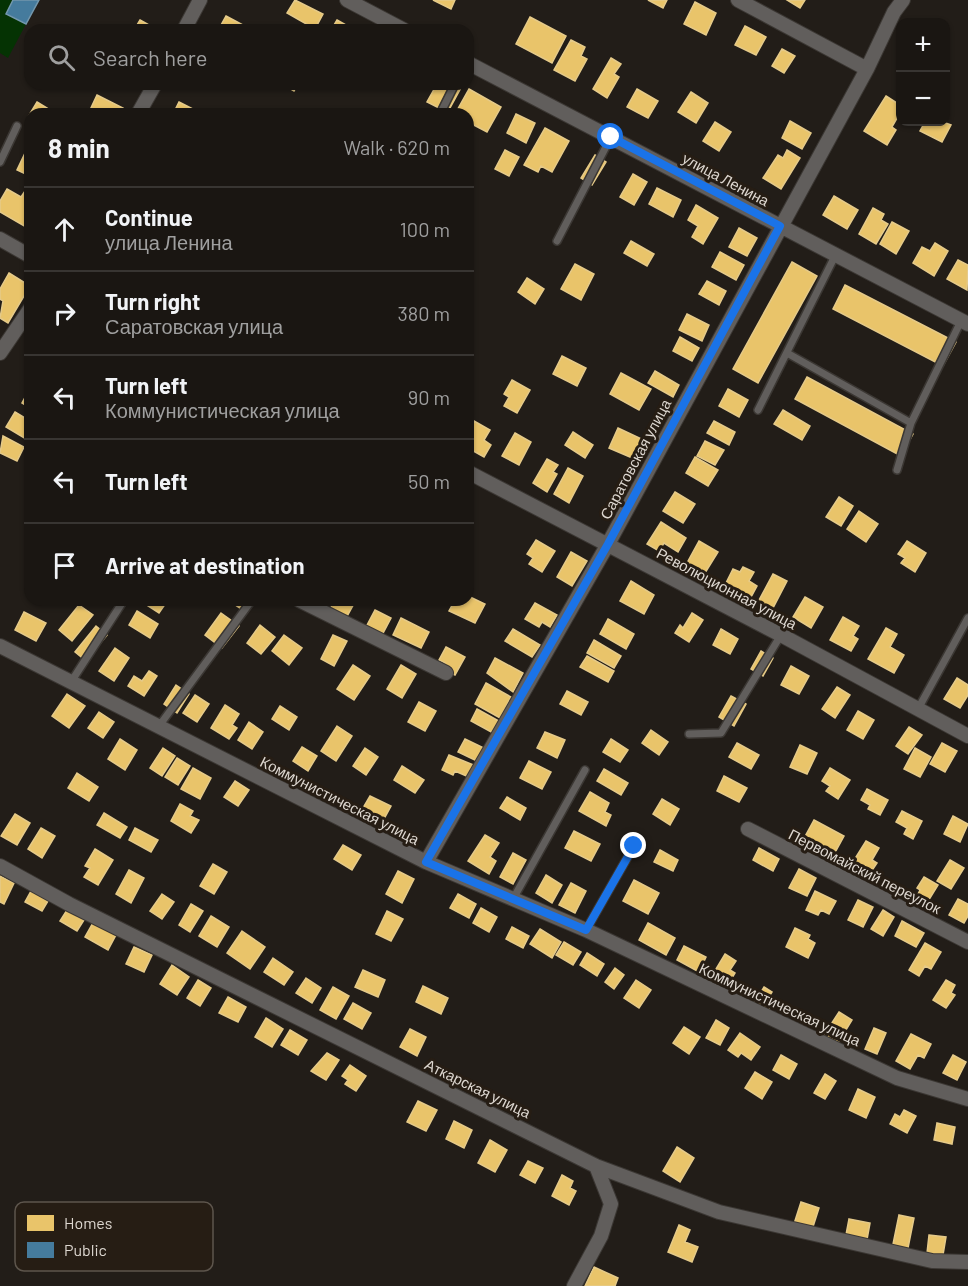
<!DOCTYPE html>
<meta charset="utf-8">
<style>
body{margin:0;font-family:Barlow,sans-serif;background:#231f1b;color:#f1f3f6}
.controls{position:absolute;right:18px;top:18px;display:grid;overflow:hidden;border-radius:12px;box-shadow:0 2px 4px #0004}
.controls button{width:54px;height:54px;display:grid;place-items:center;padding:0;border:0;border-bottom:2px solid #383532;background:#1a1612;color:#f1f3f6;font:30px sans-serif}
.stop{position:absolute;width:18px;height:18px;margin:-14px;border:4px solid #1a73e8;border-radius:50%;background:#fff}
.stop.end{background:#1a73e8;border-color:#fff;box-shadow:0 2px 6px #0008}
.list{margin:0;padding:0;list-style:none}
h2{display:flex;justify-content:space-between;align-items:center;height:78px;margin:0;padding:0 24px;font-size:26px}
h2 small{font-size:20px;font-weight:400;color:#9f9f9f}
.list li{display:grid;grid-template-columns:39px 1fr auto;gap:18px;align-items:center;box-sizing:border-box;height:84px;padding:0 24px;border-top:2px solid #383532}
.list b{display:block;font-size:22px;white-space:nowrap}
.list p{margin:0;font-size:20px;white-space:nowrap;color:#9f9f9f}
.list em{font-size:20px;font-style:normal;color:#9f9f9f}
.icon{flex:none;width:33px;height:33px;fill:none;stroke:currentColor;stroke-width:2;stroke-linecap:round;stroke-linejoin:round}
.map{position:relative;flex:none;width:968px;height:1286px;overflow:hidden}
.search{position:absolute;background:#1a1612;box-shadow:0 2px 4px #0004;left:24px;top:24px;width:450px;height:66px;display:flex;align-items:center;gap:15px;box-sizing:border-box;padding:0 21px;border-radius:18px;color:#9f9f9f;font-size:22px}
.panel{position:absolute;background:#1a1612;box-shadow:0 2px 4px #0004;left:24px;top:108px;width:450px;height:498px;border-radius:18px}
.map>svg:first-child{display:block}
.green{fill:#053303}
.homes{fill:#e9c46a;stroke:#e5ca89;stroke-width:1.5}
.public{fill:#457b9d;stroke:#7397ac;stroke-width:1.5}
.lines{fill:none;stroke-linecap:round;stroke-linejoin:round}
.service-casing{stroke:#3b3733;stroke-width:10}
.minor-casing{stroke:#3b3733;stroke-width:16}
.service{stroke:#615e5c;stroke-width:7}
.minor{stroke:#615e5c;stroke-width:14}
.route{stroke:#1a73e8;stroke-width:8}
.labels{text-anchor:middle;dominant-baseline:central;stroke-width:6;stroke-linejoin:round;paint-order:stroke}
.street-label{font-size:15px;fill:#ddd7d0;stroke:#261d14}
.key{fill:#261d14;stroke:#5d554c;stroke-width:1.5}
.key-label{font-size:16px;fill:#ddd7d0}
</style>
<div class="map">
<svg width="968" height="1286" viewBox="0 0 968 1286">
<rect width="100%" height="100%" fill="#221d18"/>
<path class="green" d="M0 0H13L6 14 26 24 8 58 0 53Z"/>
<path class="homes" d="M295 0 323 14 315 29 287 13Z
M433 0H455L451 9Z
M648 0H667L663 8Z
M787 0H805L800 8Z
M695 2 716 13 706 35 684 24Z
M226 16 245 26 243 30H227L220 27Z
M530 17 566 36 552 63 516 44Z
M140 20 158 30H134Z
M337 20 353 29V30H331Z
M745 26 766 37 756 55 735 45Z
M571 40 585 47 581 56 587 59 575 81 554 70Z
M782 49 795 56 784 73 772 66Z
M611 58 621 64 614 74 619 77 607 98 593 89Z
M282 84H298L294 91Z
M437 84 462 86 450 108 442 103 439 108 427 102Z
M469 89 501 107 487 132 468 122V114H455Z
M637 89 658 101 648 118 627 107Z
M691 92 708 103 696 123 678 112Z
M97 95 123 108 120 114 89 112Z
M886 96 900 105V113L892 127 896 130 887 145 864 131Z
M37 102 52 111 51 114H30L28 117Z
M179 102 199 112 198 114H173Z
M516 114 535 123 526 143 507 133Z
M790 121 811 133 802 149 782 138Z
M715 122 731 132 719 151 703 141Z
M925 122H943L951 125 942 142 920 131Z
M545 128 569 141 552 172 541 166 538 172 524 165Z
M505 150 519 157 509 176 495 169Z
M787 150 800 158 781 189 763 178 778 155 783 158Z
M26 151 30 153V176L17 170Z
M595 155 606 162 592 185 581 178Z
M633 174 647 182 634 205 620 197Z
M657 188 681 200 673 217 649 204Z
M7 189 21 197 25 191 30 194V220L26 227 0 212V201Z
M834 196 858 210 847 229 823 215Z
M696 205 718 218 703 244 692 237 698 226 688 220Z
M873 208 884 214 881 220 888 224 876 244 859 234Z
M892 222 909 231 896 254 880 244Z
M739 228 757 238 747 256 729 247Z
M631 241 654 254 647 266 624 253Z
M935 243 948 251 934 276 913 263 922 247 930 251Z
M720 252 744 265 736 280 712 267Z
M958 260 968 265 967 290 947 279Z
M792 262 817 276 758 383 733 369Z
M575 264 594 274 581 300 561 289Z
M9 273 30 286 8 323 0 318 3 301 0 299V289Z
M527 278 544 289 535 304 518 292Z
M707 281 726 291 719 305 699 294Z
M845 285 956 342 943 366 833 309Z
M687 314 709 325 702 341 679 330Z
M680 337 699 348 692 361 673 351Z
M562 356 586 368 577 386 553 374Z
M655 371 679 385 673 397 648 383Z
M621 373 651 389 639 410 610 394Z
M807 377 913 434 901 456 795 399Z
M512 380 530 390 517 413 504 406 509 397 504 394Z
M30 388V408L22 403Z
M728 389 748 400 739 417 719 406Z
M783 410 810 426 802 440 774 424Z
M15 412 30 421V432L26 439 6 427Z
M474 421 490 430 484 440 491 445 484 457 468 448V431Z
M714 421 735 432 729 445 707 433Z
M618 428 646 441 637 460 609 448Z
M573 432 593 445 585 458 565 445Z
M515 433 531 442 519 465 502 456Z
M3 436 24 447 17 461 0 453Z
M705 441 724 450 715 465 697 456Z
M695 457 718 470 708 486 686 473Z
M547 459 558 465 553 472 557 474 547 492 533 483Z
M568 468 583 476 569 503 554 494Z
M675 492 695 504 683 523 663 511Z
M839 497 853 506 841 526 826 517Z
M859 511 878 524 866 542 847 529Z
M661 522 686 538 678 552 664 543 659 551 647 544Z
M536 540 555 551 542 572 529 564 533 558 527 554Z
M699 541 718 552 705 573 687 563Z
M907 541 926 553 915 572 901 563 905 558 898 554Z
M571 552 587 561 572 586 557 577Z
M743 567 754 572 749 581 757 586 750 599 725 585 733 569 740 572Z
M773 574 787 581 772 610 758 602Z
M631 581 654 595 644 614 620 601Z
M468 596 485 604 475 623 449 611 454 602 462 605 464 600H468Z
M805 597 823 607 811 628 793 617Z
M143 600H168L159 613 142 602Z
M228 600H251L254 602 247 613Z
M335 600H356L345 620 329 611Z
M535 603 557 615 550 627 542 622 539 627 525 619Z
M79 605 93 615 72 641 59 630Z
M375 610 391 618 381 637 365 629Z
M137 611 158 624 150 638 129 625Z
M24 612 46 623 36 641 15 630Z
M221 613 239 626 222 648 205 635Z
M692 613 703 620 689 642 675 633 680 625 683 628Z
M843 617 859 626 853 636 858 639 851 651 830 640Z
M401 618 429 632 421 648 393 635Z
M608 619 634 634 626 649 600 634Z
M260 625 275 637 261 654 247 643Z
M96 626 107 635 86 661 75 652Z
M886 628 897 634 890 647 904 655 894 673 868 659Z
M513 629 540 645 532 657 505 641Z
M721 629 738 639 730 654 713 645Z
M284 635 302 648 289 665 272 651Z
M333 635 347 641 334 666 321 659Z
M594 640 621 656 614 668 587 653Z
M446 647 465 657 455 675 442 669 445 663 439 660Z
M115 648 129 658 114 681 99 671Z
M761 651 773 658 763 676 751 669Z
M587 656 614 671 608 682 580 667Z
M495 658 523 673 513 692 487 673Z
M353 665 370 676 354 700 337 689Z
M401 665 416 674 402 698 387 689Z
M791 666 809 676 799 694 781 685Z
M149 671 157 676 144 696 128 686 134 676 142 681Z
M957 678 968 685V695L960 708 944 699Z
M486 683 511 697 500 718 475 704Z
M176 685 189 694 177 713 164 704Z
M837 687 850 695 835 718 822 709Z
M567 691 588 702 581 715 560 704Z
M67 694 85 706 69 728 52 716Z
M195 695 209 704 197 722 183 713Z
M731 696 746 704 734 726 719 717Z
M419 702 436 711 425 731 408 722Z
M225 705 239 714 232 725 237 728 229 739 211 728Z
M280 706 297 717 289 730 272 719Z
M477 709 499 721 493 733 471 721Z
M858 711 874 720 863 739 847 730Z
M99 712 114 722 103 738 88 728Z
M249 722 263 732 252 749 238 740Z
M337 726 352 736 336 761 321 751Z
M909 727 922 735 908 754 896 746Z
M651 730 668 742 659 755 642 743Z
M545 732 565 740 557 758 537 748Z
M120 739 137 750 125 770 108 759Z
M465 739 486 749 479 762 458 752Z
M611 739 628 750 620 762 603 752Z
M737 743 759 755 751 769 729 757Z
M942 743 957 751 945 772 930 764Z
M800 745 817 753 807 774 790 767Z
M302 747 317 756 308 771 293 761Z
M163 748 175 756 162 776 150 768Z
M365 748 378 757 366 775 353 766Z
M915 748 931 757 920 777 904 769Z
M449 755 476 766 471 778 455 771 453 775 442 770Z
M177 758 190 766 178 785 165 777Z
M529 761 551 772 542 789 520 778Z
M402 766 424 780 415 793 394 780Z
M193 768 211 778 200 799 181 789Z
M830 768 850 780 838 799 826 791 830 786 822 781Z
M604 769 628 783 621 795 597 781Z
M77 773 98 787 89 801 68 788Z
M724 776 747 788 739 802 717 791Z
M235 781 249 790 238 806 224 797Z
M867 789 888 800 880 815 868 809 870 805 861 800Z
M590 792 609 803 605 812 611 815 606 826 579 811Z
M370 796 391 806 384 819 363 808Z
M507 797 526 808 520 820 500 808Z
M662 799 679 809 670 825 653 814Z
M180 804 193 811 190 816 199 820 191 833 171 821Z
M902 811 922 821 913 839 904 834 907 828 896 822Z
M104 813 127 827 120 838 97 825Z
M15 814 30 823 17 845 1 836Z
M953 816 968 824 960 842 944 834Z
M814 820 844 836 832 858 802 842Z
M41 828 55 836 42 858 28 849Z
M135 828 158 840 151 852 129 840Z
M574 831 600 844 591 861 565 848Z
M485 835 499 843 490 857 496 861 489 874 468 861Z
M866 841 879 848 872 860 877 863 869 875 851 865Z
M343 845 361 855 352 870 334 859Z
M759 848 779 859 773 871 753 860Z
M95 849 113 860 98 885 84 877 90 868 85 866Z
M660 850 678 860 673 871 654 862Z
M513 853 526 860 513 884 500 877Z
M950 860 964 868 951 889 937 881Z
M213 864 227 872 214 894 200 886Z
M799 869 816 878 807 896 789 888Z
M129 870 144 878 131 903 116 894Z
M398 871 414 879 402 903 386 894Z
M546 875 562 885 552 903 536 893Z
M0 876 14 883 4 904 0 902Z
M924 877 938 885 927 903 917 896 920 890 917 888Z
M634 880 659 893 648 914 623 901Z
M571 883 586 891 575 913 559 905Z
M31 891 48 901 42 911 25 902Z
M815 891 836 901 829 914 821 910 818 915 806 910Z
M162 894 174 902 162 919 150 911Z
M458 894 476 904 469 918 450 908Z
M958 899 968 904V916L964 923 949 915Z
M858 900 873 907 863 927 848 920Z
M191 904 203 911 190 932 179 925Z
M481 908 497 917 489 932 473 923Z
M67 910 84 920 77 931 60 921Z
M883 910 894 917 883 936 871 929Z
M387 911 403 919 391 941 376 934Z
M211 916 229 927 217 947 199 936Z
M94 921 117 933 108 950 85 937Z
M902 921 924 933 916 947 895 936Z
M648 923 675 938 666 955 639 940Z
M512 927 529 936 523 948 506 939Z
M795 928 810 935 808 939 815 943 808 958 786 947Z
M540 929 561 942 552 958 530 944Z
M242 931 265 947 250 969 227 953Z
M564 942 581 952 573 965 556 955Z
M925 943 941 952 931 969 925 966 919 976 909 970Z
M684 946 706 957 699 972 677 960Z
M134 947 152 955 144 972 126 964Z
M587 953 604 964 597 976 580 965Z
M725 954 736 961 730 970 735 973 729 983 713 974Z
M273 958 293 972 284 985 264 972Z
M172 965 189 977 177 995 160 984Z
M615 968 624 975 614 989 605 982Z
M363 970 385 980 378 997 355 987Z
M306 978 321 988 312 1003 296 993Z
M198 980 211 988 200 1006 187 998Z
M636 980 651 990 639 1008 624 998Z
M946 980 955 985 951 993 955 995 946 1008 933 1000Z
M423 986 448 998 441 1014 416 1002Z
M333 987 349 996 336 1019 320 1010Z
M764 987 772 992 769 997 775 1001 769 1010 755 1002Z
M228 997 246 1007 238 1022 219 1013Z
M353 1003 371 1013 362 1029 344 1019Z
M839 1012 852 1020 838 1043 824 1035Z
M266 1018 283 1029 272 1047 255 1037Z
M716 1020 729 1028 720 1045 706 1038Z
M684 1027 700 1037 689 1054 673 1043Z
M874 1028 886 1033 877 1054 865 1049Z
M410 1029 426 1037 417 1056 400 1047Z
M290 1030 307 1040 298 1055 281 1045Z
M740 1033 760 1047 751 1060 741 1053 738 1057 728 1050Z
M911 1034 931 1044 924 1058 918 1055 910 1069 896 1061Z
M327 1053 339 1060 326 1080 311 1071Z
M781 1055 797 1064 789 1079 773 1070Z
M953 1055 966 1062 957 1080 943 1073Z
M350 1065 366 1076 356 1091 345 1084 348 1080 342 1076Z
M755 1072 772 1082 762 1099 745 1088Z
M825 1074 836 1081 825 1099 814 1093Z
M858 1089 875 1097 866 1118 849 1110Z
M418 1101 437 1110 426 1131 407 1122Z
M904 1110 916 1116 907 1133 890 1124 895 1114 900 1117Z
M454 1121 472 1130 464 1148 446 1139Z
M937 1123 955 1127 952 1144 934 1140Z
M490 1140 507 1150 495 1172 478 1163Z
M677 1147 694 1158 680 1182 663 1171Z
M528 1161 543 1168 535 1183 520 1175Z
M562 1175 573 1181 570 1188 576 1191 569 1205 552 1196Z
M801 1202 819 1208 811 1233 793 1227Z
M899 1215 914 1218 907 1253 892 1249Z
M849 1219 870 1223 866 1245 845 1240Z
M679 1225 690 1230 685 1242 698 1247 692 1262 668 1252Z
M929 1235 946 1237 943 1255 927 1253Z
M594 1267 618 1278 615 1286H585Z"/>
<path class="public" d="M13 0H39L26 24 6 14Z"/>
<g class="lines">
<defs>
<path id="service" d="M440 114 455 84
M0 162 17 126
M557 241 611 137
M787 353 911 423
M758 410 835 256
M897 470 911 423 961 321
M71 682 124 600
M918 709 968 618
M159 726 252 600
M689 734 721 733 781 635
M513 899 585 770
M586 930 634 846"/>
<path id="minor" d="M347 0 404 30
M738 0 867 69 894 12 903 0
M184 30 200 0
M468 63 968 324
M138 114 155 84
M0 239 30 256
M0 353 30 309
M468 472 781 635 968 736
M299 600 446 673
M0 646 426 862 586 930 897 1078 968 1099
M748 829 968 942
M426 862 608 544 867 69
M0 866 69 904 596 1166 719 1212 932 1261 968 1262
M574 1286 601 1236 611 1204 596 1166"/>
</defs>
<use href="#service" class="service-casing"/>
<use href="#minor" class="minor-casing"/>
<use href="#service" class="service"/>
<use href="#minor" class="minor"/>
</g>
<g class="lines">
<path class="route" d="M611 137 780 226 608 544 426 862 586 930 634 846"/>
</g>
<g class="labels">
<g class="street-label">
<text transform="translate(726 179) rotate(28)">улица Ленина</text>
<text transform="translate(635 459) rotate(-62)">Саратовская улица</text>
<text transform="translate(727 588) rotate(28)">Революционная улица</text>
<text transform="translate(340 800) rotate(27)">Коммунистическая улица</text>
<text transform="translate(865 871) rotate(27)">Первомайский переулок</text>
<text transform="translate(780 1004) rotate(25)">Коммунистическая улица</text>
<text transform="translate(478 1088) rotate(26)">Аткарская улица</text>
</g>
</g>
<rect x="15" y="1202" width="198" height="69" rx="9" class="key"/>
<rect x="27" y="1215" width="27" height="16" fill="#e9c46a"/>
<rect x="27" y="1242" width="27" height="16" fill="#457b9d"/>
<g class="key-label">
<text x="64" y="1229">Homes</text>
<text x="64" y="1256">Public</text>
</g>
</svg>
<div class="controls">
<button>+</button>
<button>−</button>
</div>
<div class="stop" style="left:611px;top:137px"></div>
<div class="stop end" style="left:634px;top:846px"></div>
<div class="search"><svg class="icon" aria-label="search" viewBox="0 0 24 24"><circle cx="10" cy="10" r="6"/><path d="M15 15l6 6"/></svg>Search here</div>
<section class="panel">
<h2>8 min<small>Walk · 620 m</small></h2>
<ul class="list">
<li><svg class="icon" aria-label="ahead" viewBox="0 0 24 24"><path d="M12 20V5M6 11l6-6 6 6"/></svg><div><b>Continue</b><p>улица Ленина</p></div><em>100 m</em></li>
<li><svg class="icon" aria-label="right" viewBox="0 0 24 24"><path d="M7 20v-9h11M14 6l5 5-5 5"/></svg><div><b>Turn right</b><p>Саратовская улица</p></div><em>380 m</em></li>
<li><svg class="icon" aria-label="left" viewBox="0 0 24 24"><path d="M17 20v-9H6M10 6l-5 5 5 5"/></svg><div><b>Turn left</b><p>Коммунистическая улица</p></div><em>90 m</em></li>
<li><svg class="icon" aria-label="left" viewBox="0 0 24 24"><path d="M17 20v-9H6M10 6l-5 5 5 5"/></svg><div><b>Turn left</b></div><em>50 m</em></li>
<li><svg class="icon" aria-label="arrive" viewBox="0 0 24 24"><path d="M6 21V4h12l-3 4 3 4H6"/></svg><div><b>Arrive at destination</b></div></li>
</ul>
</section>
</div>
